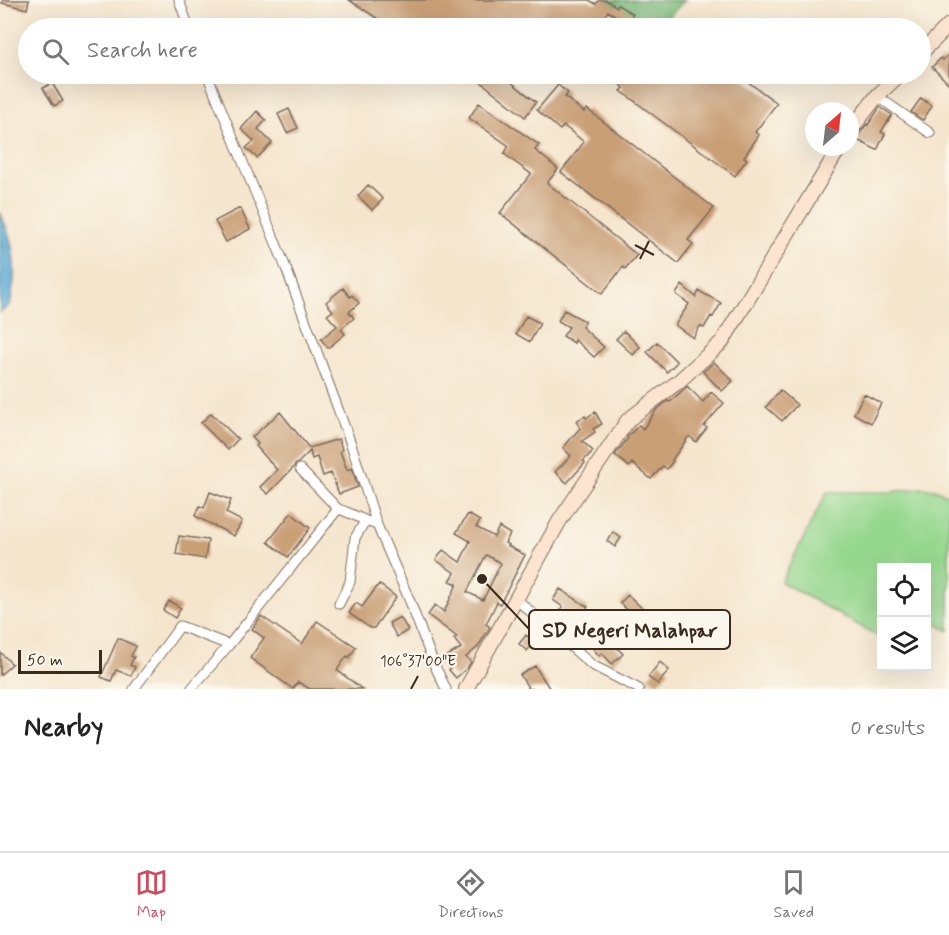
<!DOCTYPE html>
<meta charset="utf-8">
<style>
body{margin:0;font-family:Mynerve,sans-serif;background:#f6f6f6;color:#222}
.controls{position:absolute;right:18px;bottom:18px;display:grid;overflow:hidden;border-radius:0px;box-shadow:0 6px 24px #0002}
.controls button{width:54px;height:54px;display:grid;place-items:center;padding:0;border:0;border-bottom:2px solid #e0e0e0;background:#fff;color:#222;font:30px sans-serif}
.compass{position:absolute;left:805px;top:102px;width:54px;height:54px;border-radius:50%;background:#fff;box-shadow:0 6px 24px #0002;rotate:28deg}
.scale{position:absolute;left:18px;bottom:15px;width:84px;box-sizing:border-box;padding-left:6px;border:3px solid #3b2a1e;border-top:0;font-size:16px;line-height:21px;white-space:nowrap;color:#3b2a1e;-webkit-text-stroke:4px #fbf7ec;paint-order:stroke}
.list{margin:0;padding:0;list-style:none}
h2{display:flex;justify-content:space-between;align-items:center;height:78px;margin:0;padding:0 24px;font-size:26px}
h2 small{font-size:20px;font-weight:400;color:#767676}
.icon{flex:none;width:33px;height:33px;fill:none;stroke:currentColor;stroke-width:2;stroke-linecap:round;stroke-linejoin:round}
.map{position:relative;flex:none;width:949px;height:689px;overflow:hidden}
.search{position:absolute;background:#fff;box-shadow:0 6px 24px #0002;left:18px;right:18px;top:18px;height:66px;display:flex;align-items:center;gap:15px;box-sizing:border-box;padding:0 21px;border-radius:33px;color:#767676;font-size:22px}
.sheet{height:162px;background:#fff}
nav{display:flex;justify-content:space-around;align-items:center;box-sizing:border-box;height:84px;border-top:2px solid #e0e0e0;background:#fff;font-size:16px;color:#767676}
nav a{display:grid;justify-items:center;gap:3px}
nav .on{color:#d1495b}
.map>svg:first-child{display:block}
.green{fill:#95d78e;stroke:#688056;stroke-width:1.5}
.forest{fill:#78b879;stroke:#5a714c;stroke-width:1.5}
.water{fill:#58a8d2;stroke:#4a6978;stroke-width:1.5}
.building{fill:#c99f76;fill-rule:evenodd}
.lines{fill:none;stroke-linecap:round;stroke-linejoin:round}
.street-casing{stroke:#7c6b5b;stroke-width:11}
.secondary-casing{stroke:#7c6b5b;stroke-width:16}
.street{stroke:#fff;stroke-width:9}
.secondary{stroke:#fce5d0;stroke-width:14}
.ticks{fill:none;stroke:#3b2a1e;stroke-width:2}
.ticks-label{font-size:15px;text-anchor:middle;fill:#3b2a1e;stroke:#fbf7ec;stroke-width:4.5;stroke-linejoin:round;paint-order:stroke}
.leader{fill:none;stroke:#3b2a1e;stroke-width:2}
.callout-dot{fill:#3b2a1e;stroke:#fbf7ec;stroke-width:2}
.callout{fill:#fbf7ec;stroke:#3b2a1e;stroke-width:2}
.callout-label{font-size:21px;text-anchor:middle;font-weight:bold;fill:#3b2a1e}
</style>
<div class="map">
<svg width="949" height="689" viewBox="0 0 949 689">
<rect width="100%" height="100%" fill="#fbf7ec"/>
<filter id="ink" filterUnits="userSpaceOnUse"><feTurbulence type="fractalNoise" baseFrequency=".0167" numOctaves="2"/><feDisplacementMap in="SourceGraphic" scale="12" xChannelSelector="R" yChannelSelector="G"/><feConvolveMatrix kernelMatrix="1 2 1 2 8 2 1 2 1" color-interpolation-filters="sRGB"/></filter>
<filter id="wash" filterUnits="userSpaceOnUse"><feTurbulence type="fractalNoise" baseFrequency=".008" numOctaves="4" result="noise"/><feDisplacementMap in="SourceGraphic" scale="24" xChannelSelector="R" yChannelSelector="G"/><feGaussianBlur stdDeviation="1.35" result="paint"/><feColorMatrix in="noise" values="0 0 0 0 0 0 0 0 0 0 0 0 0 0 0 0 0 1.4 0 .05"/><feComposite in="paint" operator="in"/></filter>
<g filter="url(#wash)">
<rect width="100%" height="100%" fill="#f5e5cd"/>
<path class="green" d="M922 488 935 489 949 496V631L929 620 927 623 926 568H882L881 638 781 582 827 492H890Z"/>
<path class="forest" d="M604 0H685L658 28H650Z"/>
<path class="water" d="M0 212C11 235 17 262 13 288 12 292 12 298 11 302 9 307 4 310 0 312Z"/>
<g id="blocks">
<path class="building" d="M3 0H29L27 9 2 3Z
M349 0H589L596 4 599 0H606L617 7 618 5 633 14 627 23 608 11 596 28H392Z
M949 54V84L932 67 941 58 943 60Z
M471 74H508L506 78 536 102 525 117Z
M607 74H737L777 103 755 132 759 135 744 157 747 159 735 176 621 91 624 88Z
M52 83 63 101 54 106 43 88Z
M558 85 568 93 565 97 584 112 587 109 714 208 688 240 693 244 678 263 561 172 584 142 564 126 560 130 537 110Z
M921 98 932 106 923 120 911 112Z
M479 103 539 145 535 150 558 169 547 183 637 255 625 269 623 267 602 294 500 213 531 174 504 154 509 146 469 118Z
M880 107 892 115 881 132 885 134 877 150 855 139 867 124 868 125Z
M289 109 298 128 287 133 278 114Z
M257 111 266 120 258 129 272 143 257 158 246 148 254 141 241 129Z
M368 185 383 199 372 210 358 196Z
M240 208 250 229 226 242 215 221Z
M682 285 696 297 699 291 721 303 713 317 711 316 704 328 700 326 693 338 675 325 689 304 676 294Z
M343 288 350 297 352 295 359 303 349 312 354 318 341 329 345 334 328 348 321 339 337 326 327 315 333 311 326 302Z
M564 310 585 321 582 327 604 347 594 357 575 340 574 343 563 336 569 327 558 321Z
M526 316 540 323 530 342 516 334Z
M624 331 640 347 633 355 616 339Z
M657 342 677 362 667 372 647 352Z
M714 362 733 381 722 391 703 372Z
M687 386 703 402 711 392 724 403 704 426 707 428 696 442 689 436 672 460 673 461 667 469 663 466 651 479 632 463 629 467 615 455 628 438 627 437 639 425 643 429 656 410 668 401 670 402Z
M780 390 797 405 782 421 766 407Z
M864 394 881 403 871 423 854 414Z
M280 412 309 448 339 439 342 450 340 451 347 470 352 468 358 487 339 494 331 473 323 476 317 457 312 459 310 451 299 462 295 465 293 468 268 494 260 487 277 470 256 446 258 444 252 437Z
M595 412 602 424 593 429 595 432 582 441 593 451 583 461 585 463 567 483 555 472 571 456 563 448 580 428 576 421 585 416 586 418Z
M211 413 238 439 228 450 201 423Z
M210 492 231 500 226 513 242 521 234 536 195 516 200 506 204 508Z
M291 513 310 528 288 557 268 542Z
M468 514 480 521 476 527 494 537 499 527 510 534 505 543 509 545 508 546 525 555 500 604 497 602 486 624 490 627 478 647 466 657 471 662 467 668 456 678 449 670 450 669 444 658 461 648 454 639 457 637 428 615 435 605 444 612 457 584 450 581 455 573 436 560 443 550 460 562 470 541 456 533ZM486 555 501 563 483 600 467 592Z
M613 532 621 538 615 547 607 541Z
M179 536 208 540 205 559 176 554Z
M379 584 396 597 374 628H370L349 613 356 603 362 607Z
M560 589 588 607 577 623 559 612 563 607 553 600Z
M628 595 658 623 650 632 620 603Z
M169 601 181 608 175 618 163 610Z
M261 616 302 644 317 621 356 647 349 658 347 656 337 670 362 689H310L298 682 293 689 250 658 264 638 252 629Z
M400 617 408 630 397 637 389 623Z
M581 622 591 635 599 628 623 654 612 664 602 653 599 656 591 646 589 647 582 637 576 642 567 633Z
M526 635 534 642 527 651 519 644Z
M118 638 136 646 131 656 134 657 130 665 135 667 131 676 116 670 111 681 101 677Z
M0 652 12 664 0 675Z
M660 662 669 670 658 684 648 677Z
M535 666 550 689H529L520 675Z"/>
</g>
</g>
<g filter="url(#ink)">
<use href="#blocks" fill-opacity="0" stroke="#7c6b5b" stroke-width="1.5"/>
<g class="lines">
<defs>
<path id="street" d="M179 0 189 28
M207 74 286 268 351 444 377 525 409 599 433 662 446 689
M877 96 930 133
M300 469 338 509
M516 599 592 665 639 689
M339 604 350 582 355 538 365 521
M134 689 180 626 229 645
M191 689 229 645 338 509C352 513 364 521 377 525"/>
<path id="secondary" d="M920 54 949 25
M850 131 877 96 900 74
M466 689 560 520 628 420 679 381 722 342 840 147"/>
</defs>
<use href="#street" class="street-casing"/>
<use href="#secondary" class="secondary-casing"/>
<use href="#street" class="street"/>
<use href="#secondary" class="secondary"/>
</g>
</g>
<path class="ticks" d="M635 245 654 255M640 259 649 241M411 689 418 676"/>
<g class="ticks-label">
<text x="418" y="666">106°37'00"E</text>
</g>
<path class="leader" d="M482 579L529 629"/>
<circle class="callout-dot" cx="482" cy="579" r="6"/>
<rect class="callout" x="529" y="610" width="201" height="39" rx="6"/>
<g class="callout-label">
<text x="630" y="637">SD Negeri Malahpar</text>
</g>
</svg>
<div class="controls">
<button><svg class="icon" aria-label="locate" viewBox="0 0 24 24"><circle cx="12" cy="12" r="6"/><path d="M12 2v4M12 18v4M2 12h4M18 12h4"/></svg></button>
<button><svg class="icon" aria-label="layers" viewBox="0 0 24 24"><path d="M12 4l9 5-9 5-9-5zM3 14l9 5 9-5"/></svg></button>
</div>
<svg class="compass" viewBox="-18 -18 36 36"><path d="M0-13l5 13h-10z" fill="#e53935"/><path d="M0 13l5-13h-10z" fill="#767676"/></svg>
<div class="scale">50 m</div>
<div class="search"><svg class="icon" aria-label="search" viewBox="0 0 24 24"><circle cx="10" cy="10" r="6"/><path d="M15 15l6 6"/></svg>Search here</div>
</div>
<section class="sheet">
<h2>Nearby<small>0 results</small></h2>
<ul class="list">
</ul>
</section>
<nav>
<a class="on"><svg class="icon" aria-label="map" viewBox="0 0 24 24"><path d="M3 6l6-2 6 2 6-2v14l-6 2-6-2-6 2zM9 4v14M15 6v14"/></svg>Map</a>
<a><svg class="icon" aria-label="directions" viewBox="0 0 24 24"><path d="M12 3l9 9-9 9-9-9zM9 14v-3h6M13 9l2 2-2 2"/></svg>Directions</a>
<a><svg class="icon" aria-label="saved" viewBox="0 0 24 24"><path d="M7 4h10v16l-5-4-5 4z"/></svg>Saved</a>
</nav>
